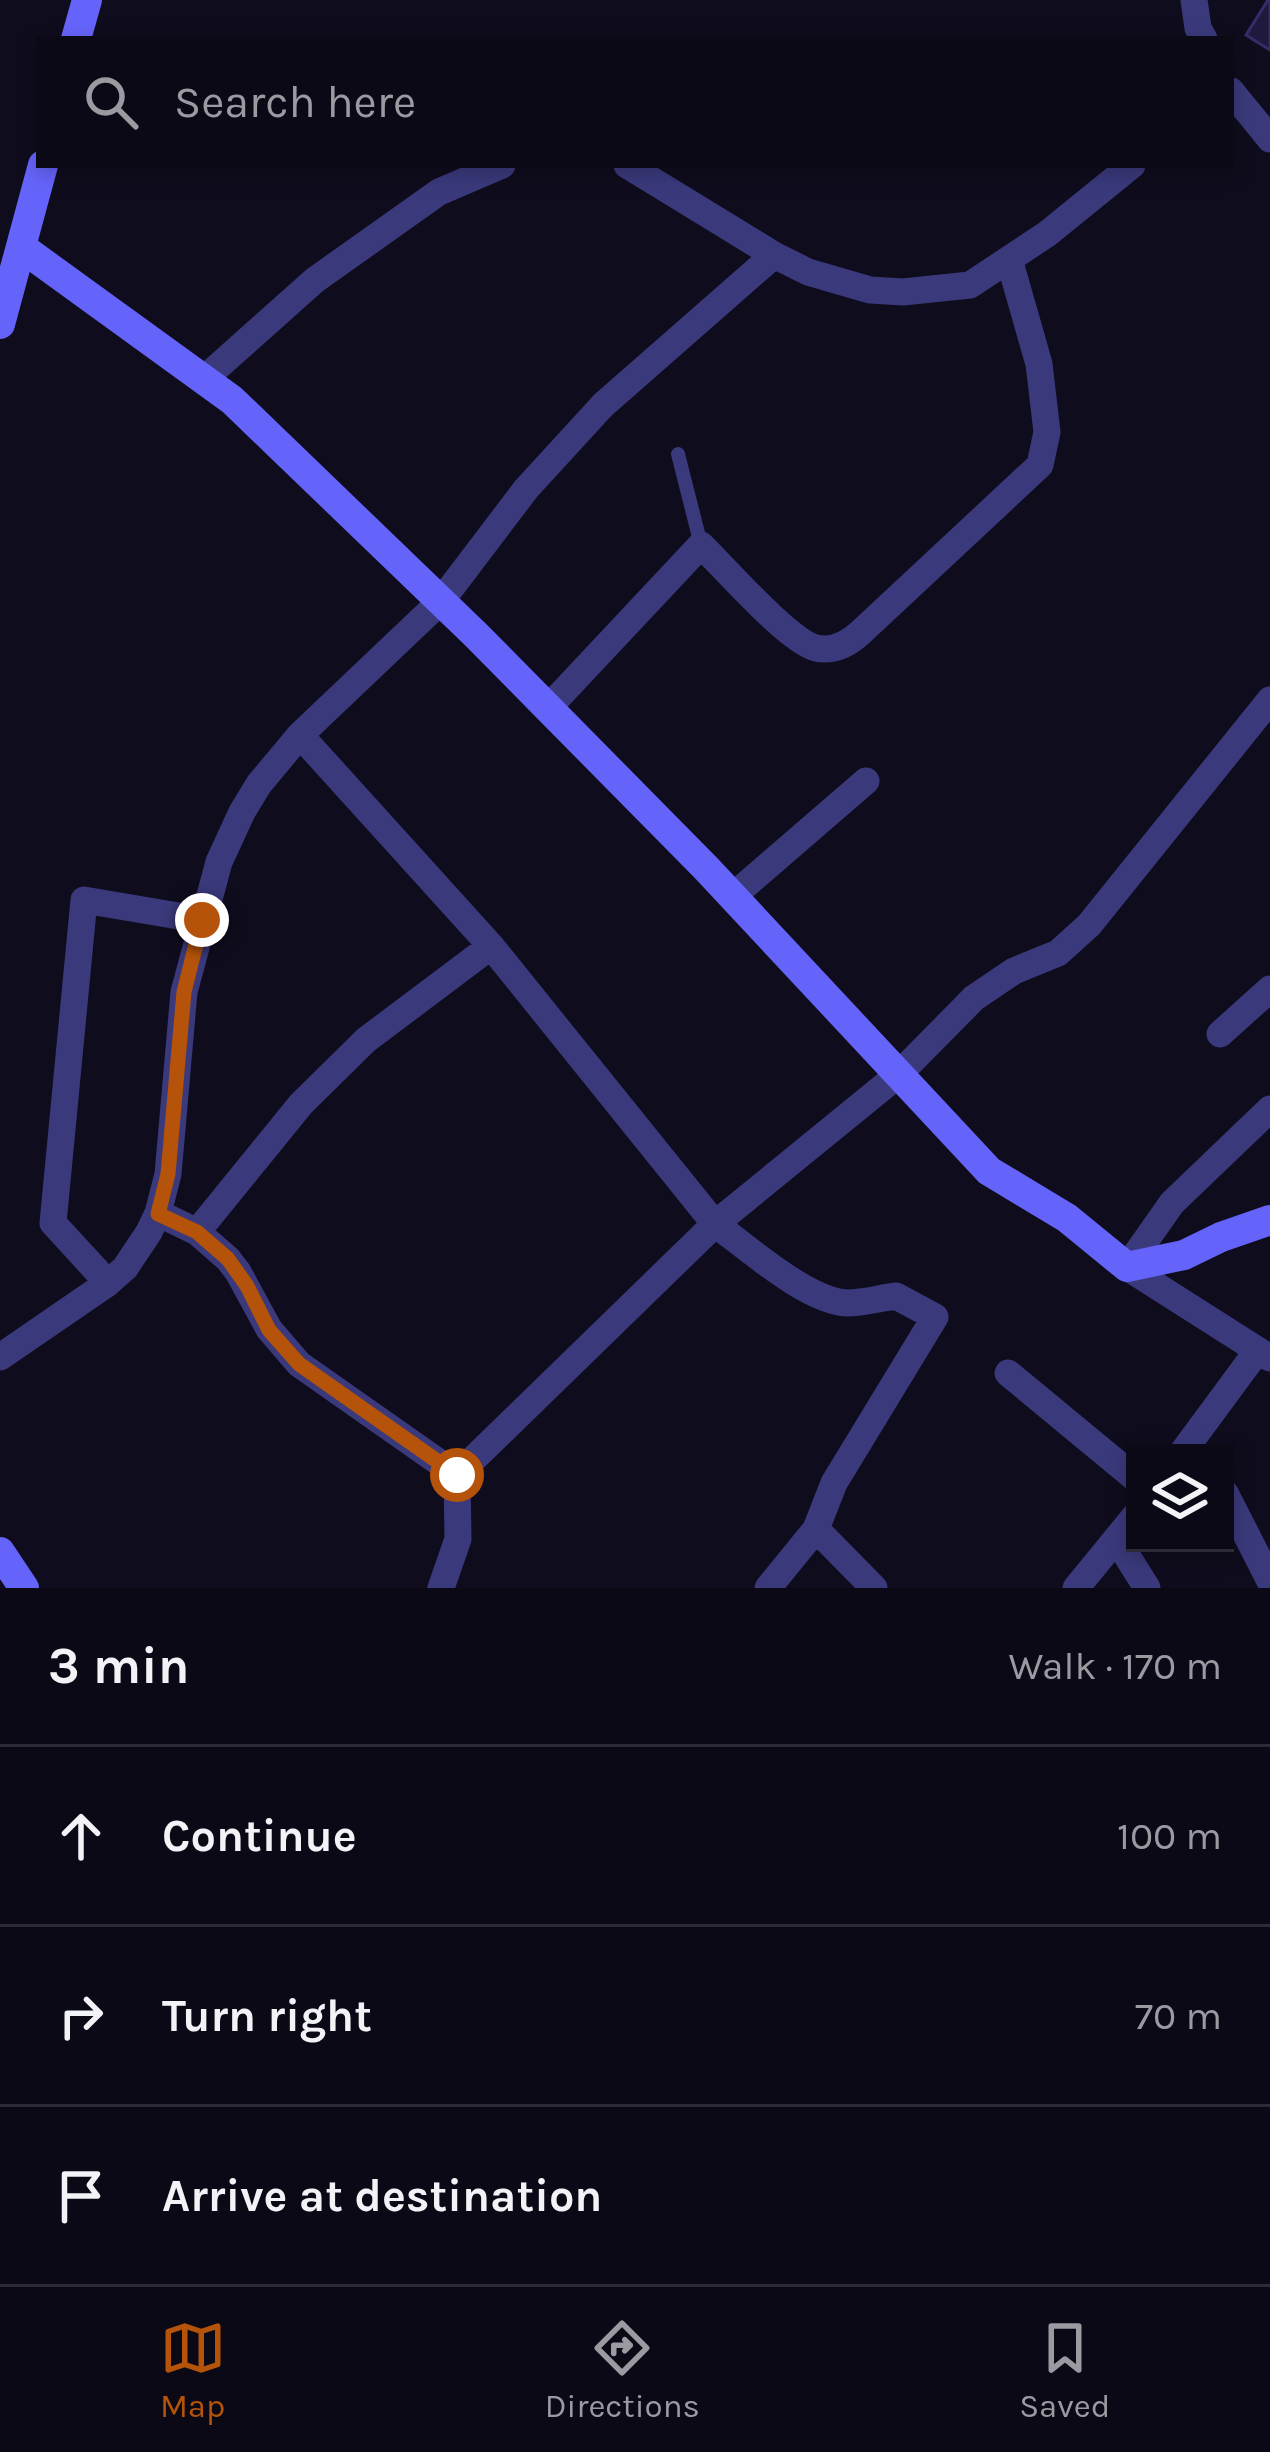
<!DOCTYPE html>
<meta charset="utf-8">
<style>
body{margin:0;font-family:Karla,sans-serif;background:#191723;color:#f1f3f6}
.controls{position:absolute;right:36px;bottom:36px;display:grid;overflow:hidden;border-radius:0px;box-shadow:0 6px 18px #0003}
.controls button{width:108px;height:108px;display:grid;place-items:center;padding:0;border:0;border-bottom:3px solid #2b2a35;background:#0b0916;color:#f1f3f6;font:60px sans-serif}
.stop{position:absolute;width:36px;height:36px;margin:-27px;border:9px solid #b45309;border-radius:50%;background:#fff}
.stop.end{background:#b45309;border-color:#fff;box-shadow:0 3px 12px #0008}
.list{margin:0;padding:0;list-style:none}
h2{display:flex;justify-content:space-between;align-items:center;height:156px;margin:0;padding:0 48px;font-size:51px}
h2 small{font-size:39px;font-weight:400;color:#9a9aa1}
.list li{display:grid;grid-template-columns:78px 1fr auto;gap:36px;align-items:center;box-sizing:border-box;height:180px;padding:0 48px;border-top:3px solid #2b2a35}
.list b{display:block;font-size:45px;white-space:nowrap}
.list em{font-size:39px;font-style:normal;color:#9a9aa1}
.icon{flex:none;width:66px;height:66px;fill:none;stroke:currentColor;stroke-width:2;stroke-linecap:round;stroke-linejoin:round}
.map{position:relative;flex:none;width:1270px;height:1588px;overflow:hidden}
.search{position:absolute;background:#0b0916;box-shadow:0 6px 18px #0003;left:36px;right:36px;top:36px;height:132px;display:flex;align-items:center;gap:30px;box-sizing:border-box;padding:0 42px;border-radius:0px;color:#9a9aa1;font-size:45px}
.sheet{height:696px;background:#0b0916}
nav{display:flex;justify-content:space-around;align-items:center;box-sizing:border-box;height:168px;border-top:3px solid #2b2a35;background:#0b0916;font-size:33px;color:#9a9aa1}
nav a{display:grid;justify-items:center;gap:6px}
nav .on{color:#b45309}
.map>svg:first-child{display:block}
.building{fill:#20193e;stroke:#372c69;stroke-width:3}
.lines{fill:none;stroke-linecap:round;stroke-linejoin:round}
.lane{stroke:#3a397b;stroke-width:14}
.street{stroke:#3a397b;stroke-width:27}
.secondary{stroke:#6564fa;stroke-width:30}
.route{stroke:#b45309;stroke-width:15}
</style>
<div class="map">
<svg width="1270" height="1588" viewBox="0 0 1270 1588">
<rect width="100%" height="100%" fill="#0f0c1d"/>
<path class="building" d="M1268 0H1270V50L1246 35Z"/>
<g class="lines">
<path class="lane" d="M678 454 701 545"/>
<path class="street" d="M1194 0 1198 28 1204 39
M1231 91 1270 139
M627 165 774 255 808 272 870 290 903 292 970 285 1047 234 1132 165
M204 379 315 280 439 192 502 165
M548 708 701 545C725 568 788 641 816 648 834 652 848 644 860 633L1040 465 1047 432 1039 364 1009 259
M300 735 491 946 715 1224 457 1475 458 1539 441 1588
M733 896 866 781
M1220 1034 1270 989
M1270 1109 1172 1203 1127 1267 1270 1358
M158 1213 197 1232 228 1259 238 1272 269 1329 299 1364 457 1475
M197 1232 301 1104 366 1040 491 946
M108 1283 53 1223 84 900 202 920
M0 1357 108 1283 125 1268 149 1232 158 1213 168 1174 184 992 219 862 242 812 259 784 300 735 441 601 526 489 603 405 774 255
M1008 1373 1135 1478
M1182 1453 1258 1350
M1225 1493 1270 1581
M816 1529 874 1588
M1117 1540 1147 1588
M768 1588 816 1529 834 1483 935 1317 896 1296C880 1298 864 1303 847 1303 807 1301 748 1248 715 1224L899 1074 974 998 1014 971 1058 953 1089 925 1270 700
M1076 1588 1135 1516"/>
<path class="secondary" d="M76 39 87 0
M21 247 232 400 476 635 706 868 989 1171 1067 1218 1127 1267 1184 1255 1221 1237 1270 1220
M0 324 43 165
M0 1552 24 1588"/>
</g>
<g class="lines">
<path class="route" d="M202 920 184 992 168 1174 158 1214 197 1232 228 1259 247 1286 269 1330 299 1364 457 1475"/>
</g>
</svg>
<div class="controls">
<button><svg class="icon" aria-label="layers" viewBox="0 0 24 24"><path d="M12 4l9 5-9 5-9-5zM3 14l9 5 9-5"/></svg></button>
</div>
<div class="stop" style="left:457px;top:1475px"></div>
<div class="stop end" style="left:202px;top:920px"></div>
<div class="search"><svg class="icon" aria-label="search" viewBox="0 0 24 24"><circle cx="10" cy="10" r="6"/><path d="M15 15l6 6"/></svg>Search here</div>
</div>
<section class="sheet">
<h2>3 min<small>Walk · 170 m</small></h2>
<ul class="list">
<li><svg class="icon" aria-label="ahead" viewBox="0 0 24 24"><path d="M12 20V5M6 11l6-6 6 6"/></svg><div><b>Continue</b></div><em>100 m</em></li>
<li><svg class="icon" aria-label="right" viewBox="0 0 24 24"><path d="M7 20v-9h11M14 6l5 5-5 5"/></svg><div><b>Turn right</b></div><em>70 m</em></li>
<li><svg class="icon" aria-label="arrive" viewBox="0 0 24 24"><path d="M6 21V4h12l-3 4 3 4H6"/></svg><div><b>Arrive at destination</b></div></li>
</ul>
</section>
<nav>
<a class="on"><svg class="icon" aria-label="map" viewBox="0 0 24 24"><path d="M3 6l6-2 6 2 6-2v14l-6 2-6-2-6 2zM9 4v14M15 6v14"/></svg>Map</a>
<a><svg class="icon" aria-label="directions" viewBox="0 0 24 24"><path d="M12 3l9 9-9 9-9-9zM9 14v-3h6M13 9l2 2-2 2"/></svg>Directions</a>
<a><svg class="icon" aria-label="saved" viewBox="0 0 24 24"><path d="M7 4h10v16l-5-4-5 4z"/></svg>Saved</a>
</nav>
